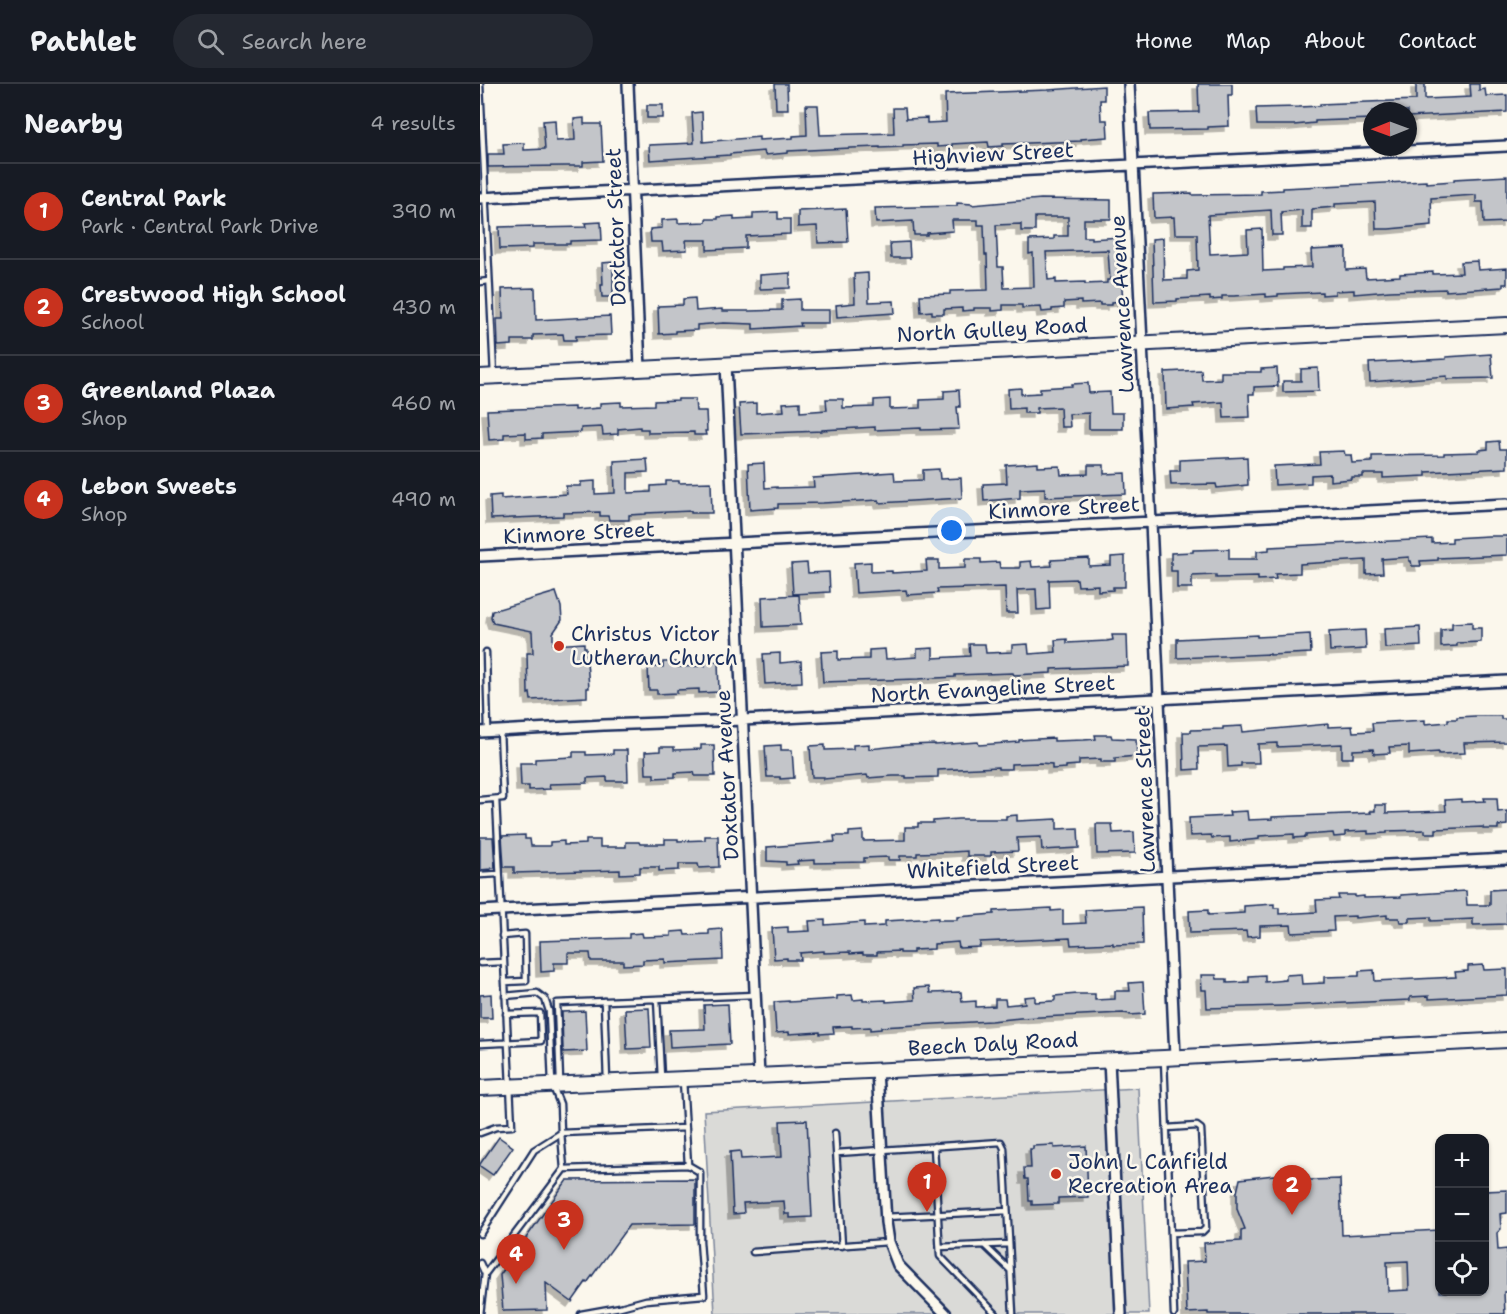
<!DOCTYPE html>
<meta charset="utf-8">
<style>
body{margin:0;font-family:"Shantell Sans",sans-serif;background:#242831;color:#f1f3f6}
.controls{position:absolute;right:18px;bottom:18px;display:grid;overflow:hidden;border-radius:12px;box-shadow:0 2px 4px #0004}
.controls button{width:54px;height:54px;display:grid;place-items:center;padding:0;border:0;border-bottom:2px solid #363941;background:#171b24;color:#f1f3f6;font:30px sans-serif}
.compass{position:absolute;left:883px;top:18px;width:54px;height:54px;border-radius:50%;background:#171b24;box-shadow:0 2px 4px #0004;rotate:269deg}
.you{position:absolute;left:472px;top:447px;width:21px;height:21px;margin:-15px;border:4px solid #fff;border-radius:50%;background:#1a73e8;box-shadow:0 0 0 9px #1a73e833}
.badge{display:grid;place-items:center;width:39px;height:39px;border-radius:50%;background:#c8321e;color:#fff;font-size:20px;font-weight:700}
.pin{position:absolute;translate:-50% -50px;filter:drop-shadow(0 2px 3px #0008)}
.pin::after{content:'';position:absolute;top:32px;width:21px;height:18px;background:inherit;clip-path:polygon(0 0,100% 0,50% 100%)}
.list{margin:0;padding:0;list-style:none}
h2{display:flex;justify-content:space-between;align-items:center;height:78px;margin:0;padding:0 24px;font-size:26px}
h2 small{font-size:20px;font-weight:400;color:#9ea1a6}
.list li{display:grid;grid-template-columns:39px 1fr auto;gap:18px;align-items:center;box-sizing:border-box;height:96px;padding:0 24px;border-top:2px solid #363941}
.list b{display:block;font-size:22px;white-space:nowrap}
.list p{margin:0;font-size:20px;white-space:nowrap;color:#9ea1a6}
.list em{font-size:20px;font-style:normal;color:#9ea1a6}
.icon{flex:none;width:33px;height:33px;fill:none;stroke:currentColor;stroke-width:2;stroke-linecap:round;stroke-linejoin:round}
.map{position:relative;flex:none;width:1027px;height:1230px;overflow:hidden}
header{display:flex;align-items:center;gap:36px;box-sizing:border-box;height:84px;padding:0 30px;background:#171b24;border-bottom:2px solid #363941}
header strong{font-size:28px}
nav{display:flex;gap:33px;margin-inline-start:auto;font-size:21px}
.search{width:420px;height:54px;background:#242831;display:flex;align-items:center;gap:15px;box-sizing:border-box;padding:0 21px;border-radius:33px;color:#9ea1a6;font-size:22px}
main{display:flex}
aside{flex:1;background:#171b24}
.map>svg:first-child{display:block}
.green{fill:#dadad7;stroke:#7a849a;stroke-width:1.5}
.building{fill:#c3c5c9;stroke:#1b2f5e;stroke-width:1.5;fill-rule:evenodd;filter:url(#shadow)}
.lines{fill:none;stroke-linecap:round;stroke-linejoin:round}
.lane-casing{stroke:#1b2f5e;stroke-width:9}
.street-casing{stroke:#1b2f5e;stroke-width:14}
.secondary-casing{stroke:#1b2f5e;stroke-width:18}
.lane{stroke:#fbf7ec;stroke-width:4.5}
.street{stroke:#fbf7ec;stroke-width:9}
.secondary{stroke:#fbf7ec;stroke-width:14}
.poi-dot{fill:#c8321e;stroke:#fbf7ec;stroke-width:2}
.labels{text-anchor:middle;dominant-baseline:central;stroke-width:5;stroke-linejoin:round;paint-order:stroke}
.street-label{font-size:21px;fill:#1b2f5e;stroke:#fbf7ec}
.poi-label{font-size:21px;fill:#1b2f5e;stroke:#fbf7ec;text-anchor:start}
</style>
<header>
<strong>Pathlet</strong>
<div class="search"><svg class="icon" aria-label="search" viewBox="0 0 24 24"><circle cx="10" cy="10" r="6"/><path d="M15 15l6 6"/></svg>Search here</div>
<nav><a>Home</a><a>Map</a><a>About</a><a>Contact</a></nav>
</header>
<main>
<aside>
<h2>Nearby<small>4 results</small></h2>
<ul class="list">
<li><span class="badge">1</span><div><b>Central Park</b><p>Park · Central Park Drive</p></div><em>390 m</em></li>
<li><span class="badge">2</span><div><b>Crestwood High School</b><p>School</p></div><em>430 m</em></li>
<li><span class="badge">3</span><div><b>Greenland Plaza</b><p>Shop</p></div><em>460 m</em></li>
<li><span class="badge">4</span><div><b>Lebon Sweets</b><p>Shop</p></div><em>490 m</em></li>
</ul>
</aside>
<div class="map">
<svg width="1027" height="1230" viewBox="0 0 1027 1230">
<defs>
<filter id="shadow"><feDropShadow dx="-5" dy="5" stdDeviation="0" flood-color="#0004"/></filter>
</defs>
<rect width="100%" height="100%" fill="#fbf7ec"/>
<filter id="ink" filterUnits="userSpaceOnUse"><feTurbulence type="fractalNoise" baseFrequency=".0167" numOctaves="2"/><feDisplacementMap in="SourceGraphic" scale="12" xChannelSelector="R" yChannelSelector="G"/><feConvolveMatrix kernelMatrix="1 2 1 2 8 2 1 2 1" color-interpolation-filters="sRGB"/></filter>
<g filter="url(#ink)">
<path class="green" d="M658 1004 669 1230H235L224 1027Z"/>
<path class="building" d="M295 0H307L308 25H296Z
M718 0H752V11H748L749 42 728 43V45L670 46 669 29 719 28Z
M936 0H945V15L991 13 990 0H999V6L1005 5 1006 12 1027 11V28L928 33V27H892V35L835 37V39L814 41H777L776 24 819 23 840 22V20L936 16Z
M624 2V16H620L621 36H627L628 53 601 55V57L523 60V62L509 63 508 58 472 60V62L457 63V60L423 61V63L400 64V63L371 64 308 67V69L285 71 284 67 250 70V71L170 76 169 61 214 59 212 29 222 28 223 58 279 53V56L313 54V52L327 51 326 21H338L340 51 414 49 413 24H425L426 35 447 34V39L466 38 465 10 568 6Z
M167 21H183V34H167Z
M104 34V40H121L123 77 103 78V82H87L8 83V70H24L23 60 44 59V66L65 65 63 37 75 36 76 57 95 56 94 35Z
M1027 92V138L1004 139 1003 118H996V111L951 114 952 141 909 145H896L895 118 855 120V123L832 125V144H822V126L801 128 802 151H792L791 126 745 129V130L728 131 730 170 768 168 767 146 782 145 783 187 803 186V184L832 183 831 166 866 164V186L885 185 886 194 920 192V190L953 188V190L982 189 981 178 997 177 998 186 1027 184V200H1023V203L966 207V205L910 207 874 210V206L855 207V210L842 211V208L798 210V212L786 213V210L754 212H742V215L730 216V213L697 215V217L674 218 672 155 683 154 684 196 707 195V187L718 186 717 150H695L694 133 674 134 673 110 712 109V111L781 110V107L803 106V104L946 97V99L974 97V95Z
M561 115 631 116V135H604V153H611V155L640 153 639 165 643 217 632 218V221H620V219L601 220V217L584 218V224L572 225V227L562 228 561 223 542 224V221H523V226L512 227V224H494V226L482 227V224L464 225V230H452V227L441 228 440 211 470 210V207L508 206 507 171H505L504 141H498V136H472L473 147 447 149V151H434L433 137 396 139 395 124 477 122V119L492 120V121ZM555 133H588V152H574V155L549 156V170L553 169 554 203 524 204 523 183H518L516 141 541 140V147H555ZM628 166 630 196H627V199L605 200V198L576 199V195L568 196 566 168Z
M366 125 368 158 338 159 337 142 318 143V127Z
M298 128V135H310V150L266 152V164L227 166V156H206L207 166 183 167 182 158H171L170 145 182 144V136L198 135V139L226 138V135H238V133L254 132V136L273 135V129Z
M121 138 122 156 90 157V160H53V164L20 165 19 143 53 142V144L106 143 105 139Z
M429 158 430 174H411L410 159Z
M133 178V213H122L121 201H123L122 179Z
M310 189V204L280 205V191Z
M388 189 389 218 414 217 415 229 357 233 356 221 375 219 374 190Z
M55 204 56 236 130 232 131 251 96 252V256H84L83 250 53 251V256H32V261L18 262 17 235H23L22 205Z
M215 214 216 227 242 225V227H269L302 226V216L320 215V226H349V239H320L321 242 273 245V240L244 239 217 241V246L195 247V249L179 250 178 222 203 221V215Z
M1011 270 1013 294 967 295V292L890 298 889 279 966 275V273Z
M797 284 798 302 774 303V310H769L770 333 744 334 743 318 713 320 714 323 686 325 685 288 721 286 722 296 741 295V288H781V285Z
M838 284 839 307 803 308V297H821V285Z
M608 299 609 309 630 308 631 329H643V345H609V329L589 330 590 343H581L580 323 557 324V329H544V324L529 325 528 305 541 304V310L560 309V304L592 302V300Z
M479 306 480 323H477L479 345 441 346V344L395 346V343L342 346V347L261 350 259 320 276 319V329L304 327 303 319 320 318V328L347 326 346 315H363V324L394 323V316L410 315V325L440 324V316L464 315V307Z
M198 315H215L216 327H226L227 347H225L226 351H214V348L168 349V345H160V343L138 345V350L123 351 122 343 101 344V348L62 350V354L46 355V349L24 350V355L9 356 7 326 94 323V326L120 324V319L141 318V322L174 321V317L198 316Z
M1019 357 1020 365H1027V384L946 388V392L903 394V390H883V393H872V395L850 397V390L831 391V399L795 401 794 382 840 380 839 368 864 367 865 371H871L872 379 892 378V372L964 371V369L999 368V366L1008 365V358Z
M767 373 768 401 737 404 736 400 691 401 690 387H700V376Z
M167 375 168 388 148 389V409L171 408V402L186 401V397H199V399L231 398 232 429H211V427L166 429V430L149 431V436H129L128 432H120V428L83 429V432L11 435 10 412 21 411V415L87 410 86 402H101V398L115 397V410L135 409 134 377Z
M284 379 285 404 297 403V404L334 403 333 394 398 390V389L414 388 415 397 443 396V386L459 385 460 395 481 394 482 414 399 419V416L343 419 298 420V424L270 426 268 380Z
M558 379V383L580 382 581 391 608 390V381H624V390L645 389 646 410 565 413V404L540 405V414L504 417 503 400 527 399 526 381Z
M1008 452H1027V471L958 474V476L940 477 941 482H932L931 477H929V473L902 475 903 489 886 490V476L820 480V489L795 490 796 495 778 496V493L736 494V491L712 492V504H697V487H691V469L713 468V466L749 465V475H777V467L789 466V463L952 455V459L972 458V454Z
M645 472V503H633V506L618 507V501L598 502 597 495 569 496 570 525 557 526 556 505 537 506 538 529H526L525 503 457 505 458 509 427 511 426 506 376 509 374 479 391 478V488L412 487V489L447 487 446 476H459V485L485 484V475H501V479L519 478 520 484H540V478L551 477 552 483 572 482 571 476 609 474V482L631 481V473Z
M327 479 328 489 349 488 350 508 313 510 311 480Z
M76 508 81 523 82 536 73 549V561L104 559V563H106L109 604H107V613L51 616 50 609 48 610 47 569H53L52 547 13 539 11 533 12 527Z
M319 511 321 541 283 543 282 513Z
M992 538V544H1001V558L977 559V562L961 563V546L972 545V539Z
M940 543 941 562 905 564 904 545Z
M885 546 886 565 850 567 849 548Z
M830 550 831 569 790 571V570L697 574V555L777 551V553Z
M632 551H647L648 582 571 585V589L534 591 533 589 475 591V593L438 595 343 598 341 568 358 567V576L389 575V566L405 565 406 575 437 573V565L453 564V574L490 572 489 560H505L506 569 532 568V561L548 560 549 570 576 568 575 556 587 555V559L627 557 633 556Z
M300 569V579L321 577 322 598 285 600 283 570Z
M238 577 239 608 219 609V605L197 606V609L177 610V606H169L168 583H183V578H196L197 583 225 582V578Z
M995 632H1021V635H1027V658L984 659 985 669 959 670V668L929 670V662L909 663 910 669 894 670 893 665 873 666V674H862V660L797 663V659L778 660 779 679H761V682L748 683 747 662 718 663 719 685 704 686 703 648H711V646L743 645V643L762 642 763 648 848 640V643L872 642 873 648 893 647 892 639 945 636V640L968 638V635H977V633Z
M615 651H631L632 654 656 655 657 672 635 674V678H621V675L599 676V681L586 682V684L572 685V680L560 679 531 680V685H518V683L458 686V693L426 694V692H413L388 694 387 691 344 695V693H332L330 662 345 661V666L373 665V661L389 660V665L427 661 455 660V661L498 658 499 661 539 658V656L574 654V657L604 656 616 655Z
M221 661H234L235 692H215L214 688 195 689V693L174 694V690H166L165 668 180 667V663H194V666L221 665Z
M301 661V666H312L314 694 300 695V693H287L285 662Z
M133 666H147L148 697H127V693L107 694V699L69 700 70 705 49 706V702H41L40 679H55V675L93 673V668H106V671L133 670Z
M1004 714H1017L1018 728 1027 727V741L1018 742V745H1003V743L956 745V749H945V746L907 747V749L888 750V747L865 748V752L854 753 853 749 826 751V753L814 754V750L779 752V755L750 758V753L732 754 731 751 710 752 709 734 750 732 749 728 767 727 768 736 792 735V733L891 729 890 727H895V721H906V729L966 727 965 716 981 715V718L1005 717Z
M537 731V737L577 735V745L598 744 599 764 562 766 561 753 537 754 538 767 511 768V772H487V767L472 768 437 769V772H420V776H408V773L384 774V778L335 779V776L317 777 318 780 306 781V778L287 777V763L355 758 354 752H369V748L383 747V757L425 756V743H438V739H453V737L478 735H526V732Z
M616 740H632L633 749 654 748 655 769 617 770Z
M45 751V755H50L51 762H70V758L84 757V761L106 760V756H120V763H146V758H159L160 760H185V755H198V757L225 756V752H238L239 783 219 784 218 780H199V786L179 787V783H160V789L140 790V786L34 789V783H24L22 752Z
M0 753H13L15 784H11V785L0 786Z
M1026 805 1027 840 993 841V835L951 837V833L929 834V838H920L919 834H907V831L875 834V832L853 833 854 847 812 849 811 841 780 842V852L767 853 766 847 710 849 709 827 728 826V831L764 829V822L794 820V824H799V830L837 828 836 816 859 815 858 811H875V813L884 812V814L921 813V811L986 807 987 821H1010V806Z
M662 823 663 860 633 861V859L591 861 590 854 500 858V863L479 864 478 858 454 860V865L433 866V869H420V867L397 868V871H383V869L370 870V868L344 869V867L320 869 321 876H307V874L294 875 292 844 308 843V848L330 847 329 837 345 836V841L384 838V843L405 842V837L458 834V836H477V833L514 830V827L571 824V827L583 826V840L606 839 605 826Z
M242 845 243 876 185 879V875L163 876V880L143 881V877H111L110 869H88V879H74V887L61 888 60 857 149 854V850L162 849 163 853 191 852V848L204 847 205 851 229 850V846Z
M1003 881 1004 886 1027 885V911L949 915V912L930 913V916L802 922 727 924 726 906H722L721 891H736L737 895H747V899L769 898V892L785 891V898L806 896V891L821 890 822 900 844 899V893L879 892V887L894 886 895 897 976 893 975 888 988 887V882Z
M663 898 665 930 650 931V930L643 929 540 934 511 937 401 943V945L390 946V943L372 944V942L353 943 354 949 340 950V948L309 950V948L296 949 294 918 309 917V918L357 915V912L372 911 373 916 383 915V917L406 916V918L435 916 434 904 449 903 450 909 481 908 482 918 496 917V923L515 922V915H525L526 921 545 919 544 913 555 912V918L574 917 575 916V912L597 910H615V916L635 915V907H650L649 899Z
M11 910 12 934H0V911Z
M248 920 250 960 190 963 189 946 225 945 224 921Z
M169 924 171 964 147 965 145 925Z
M105 927 107 967 83 968 82 928Z
M327 1036 332 1133 310 1134V1130H305L304 1117 263 1119 264 1129 253 1130 250 1068 260 1067 261 1075 302 1073 300 1037Z
M19 1053 33 1063 13 1091 0 1082V1080Z
M574 1061V1064L606 1062 608 1113 578 1114V1120L552 1121V1117H549L548 1095H545L544 1084H551L550 1065H553V1062Z
M794 1091 828 1092 830 1096 860 1095 862 1151 960 1146V1208H1005V1107L1027 1106V1129L1020 1130 1021 1145 1017 1149 1018 1166 1027 1165V1208H1024L1025 1230H728V1228L707 1229 705 1178 725 1177 724 1159 761 1157V1146L765 1145 757 1125V1108L760 1095ZM928 1177 929 1206 908 1207 907 1178Z
M215 1095V1140L149 1141 107 1199 106 1198 92 1218 66 1199 67 1226 23 1227 20 1191 87 1096Z"/>
<g class="lines">
<defs>
<path id="lane" d="M0 0 14 291
M0 198 9 197
M6 568 8 647
M0 716 23 714 20 647
M0 791 19 790
M22 852 45 850 46 897 25 898
M0 879 24 878
M25 912 57 909 65 915 69 927 72 1000 80 1020 81 1049 84 1085
M177 915 181 993
M124 917 127 996
M0 960 61 957 60 929 26 930
M684 975 694 1230
M80 997 77 919 275 911
M687 1044 717 1042 721 1045 726 1144 722 1148 691 1149
M0 1049 16 1043 32 1042 16 715
M355 1049 362 1162
M454 1062 460 1172 516 1230
M357 1069 521 1058 524 1064 533 1230
M405 1133 527 1127
M0 1150 54 1066 81 1049 206 1044
M504 1161 530 1186
M460 1163 529 1160
M273 1168 408 1158
M0 1179 5 1190
M0 1230 5 1190 84 1085 208 1081 203 996
M101 1230 140 1223 166 1216 224 1211 220 1157V1088L208 1081"/>
<path id="street" d="M148 0 160 285
M649 0 671 438 695 973
M0 114 1027 62
M246 280 279 992
M0 472 1027 420
M0 648 124 641 263 636 1027 597
M0 827 1027 775
M629 976 641 1230
M397 987 406 1138 409 1158 418 1181 466 1230"/>
<path id="secondary" d="M0 293 1027 241
M0 1004 684 974 1027 956"/>
</defs>
<use href="#lane" class="lane-casing"/>
<use href="#street" class="street-casing"/>
<use href="#secondary" class="secondary-casing"/>
<use href="#lane" class="lane"/>
<use href="#street" class="street"/>
<use href="#secondary" class="secondary"/>
</g>
</g>
<g class="poi-dot">
<circle cx="79" cy="562" r="6"/>
<circle cx="576" cy="1090" r="6"/>
</g>
<g class="labels">
<g class="street-label">
<text transform="translate(513 70) rotate(-3)">Highview Street</text>
<text transform="translate(136 143) rotate(-92)">Doxtator Street</text>
<text transform="translate(642 220) rotate(-93)">Lawrence Avenue</text>
<text transform="translate(512 246) rotate(-3)">North Gulley Road</text>
<text transform="translate(584 424) rotate(-3)">Kinmore Street</text>
<text transform="translate(99 449) rotate(-3)">Kinmore Street</text>
<text transform="translate(513 605) rotate(-3)">North Evangeline Street</text>
<text transform="translate(247 691) rotate(-93)">Doxtator Avenue</text>
<text transform="translate(665 706) rotate(-92)">Lawrence Street</text>
<text transform="translate(513 783) rotate(-3)">Whitefield Street</text>
<text transform="translate(513 960) rotate(-3)">Beech Daly Road</text>
</g>
<g class="poi-label">
<text x="91" y="550">Christus Victor<tspan x="91" dy="24">Lutheran Church</tspan></text>
<text x="588" y="1078">John L Canfield<tspan x="588" dy="24">Recreation Area</tspan></text>
</g>
</g>
</svg>
<div class="controls">
<button>+</button>
<button>−</button>
<button><svg class="icon" aria-label="locate" viewBox="0 0 24 24"><circle cx="12" cy="12" r="6"/><path d="M12 2v4M12 18v4M2 12h4M18 12h4"/></svg></button>
</div>
<svg class="compass" viewBox="-18 -18 36 36"><path d="M0-13l5 13h-10z" fill="#e53935"/><path d="M0 13l5-13h-10z" fill="#9ea1a6"/></svg>
<div class="you"></div>
<div class="pin badge" style="left:447px;top:1128px">1</div>
<div class="pin badge" style="left:812px;top:1131px">2</div>
<div class="pin badge" style="left:84px;top:1166px">3</div>
<div class="pin badge" style="left:36px;top:1200px">4</div>
</div>
</main>
